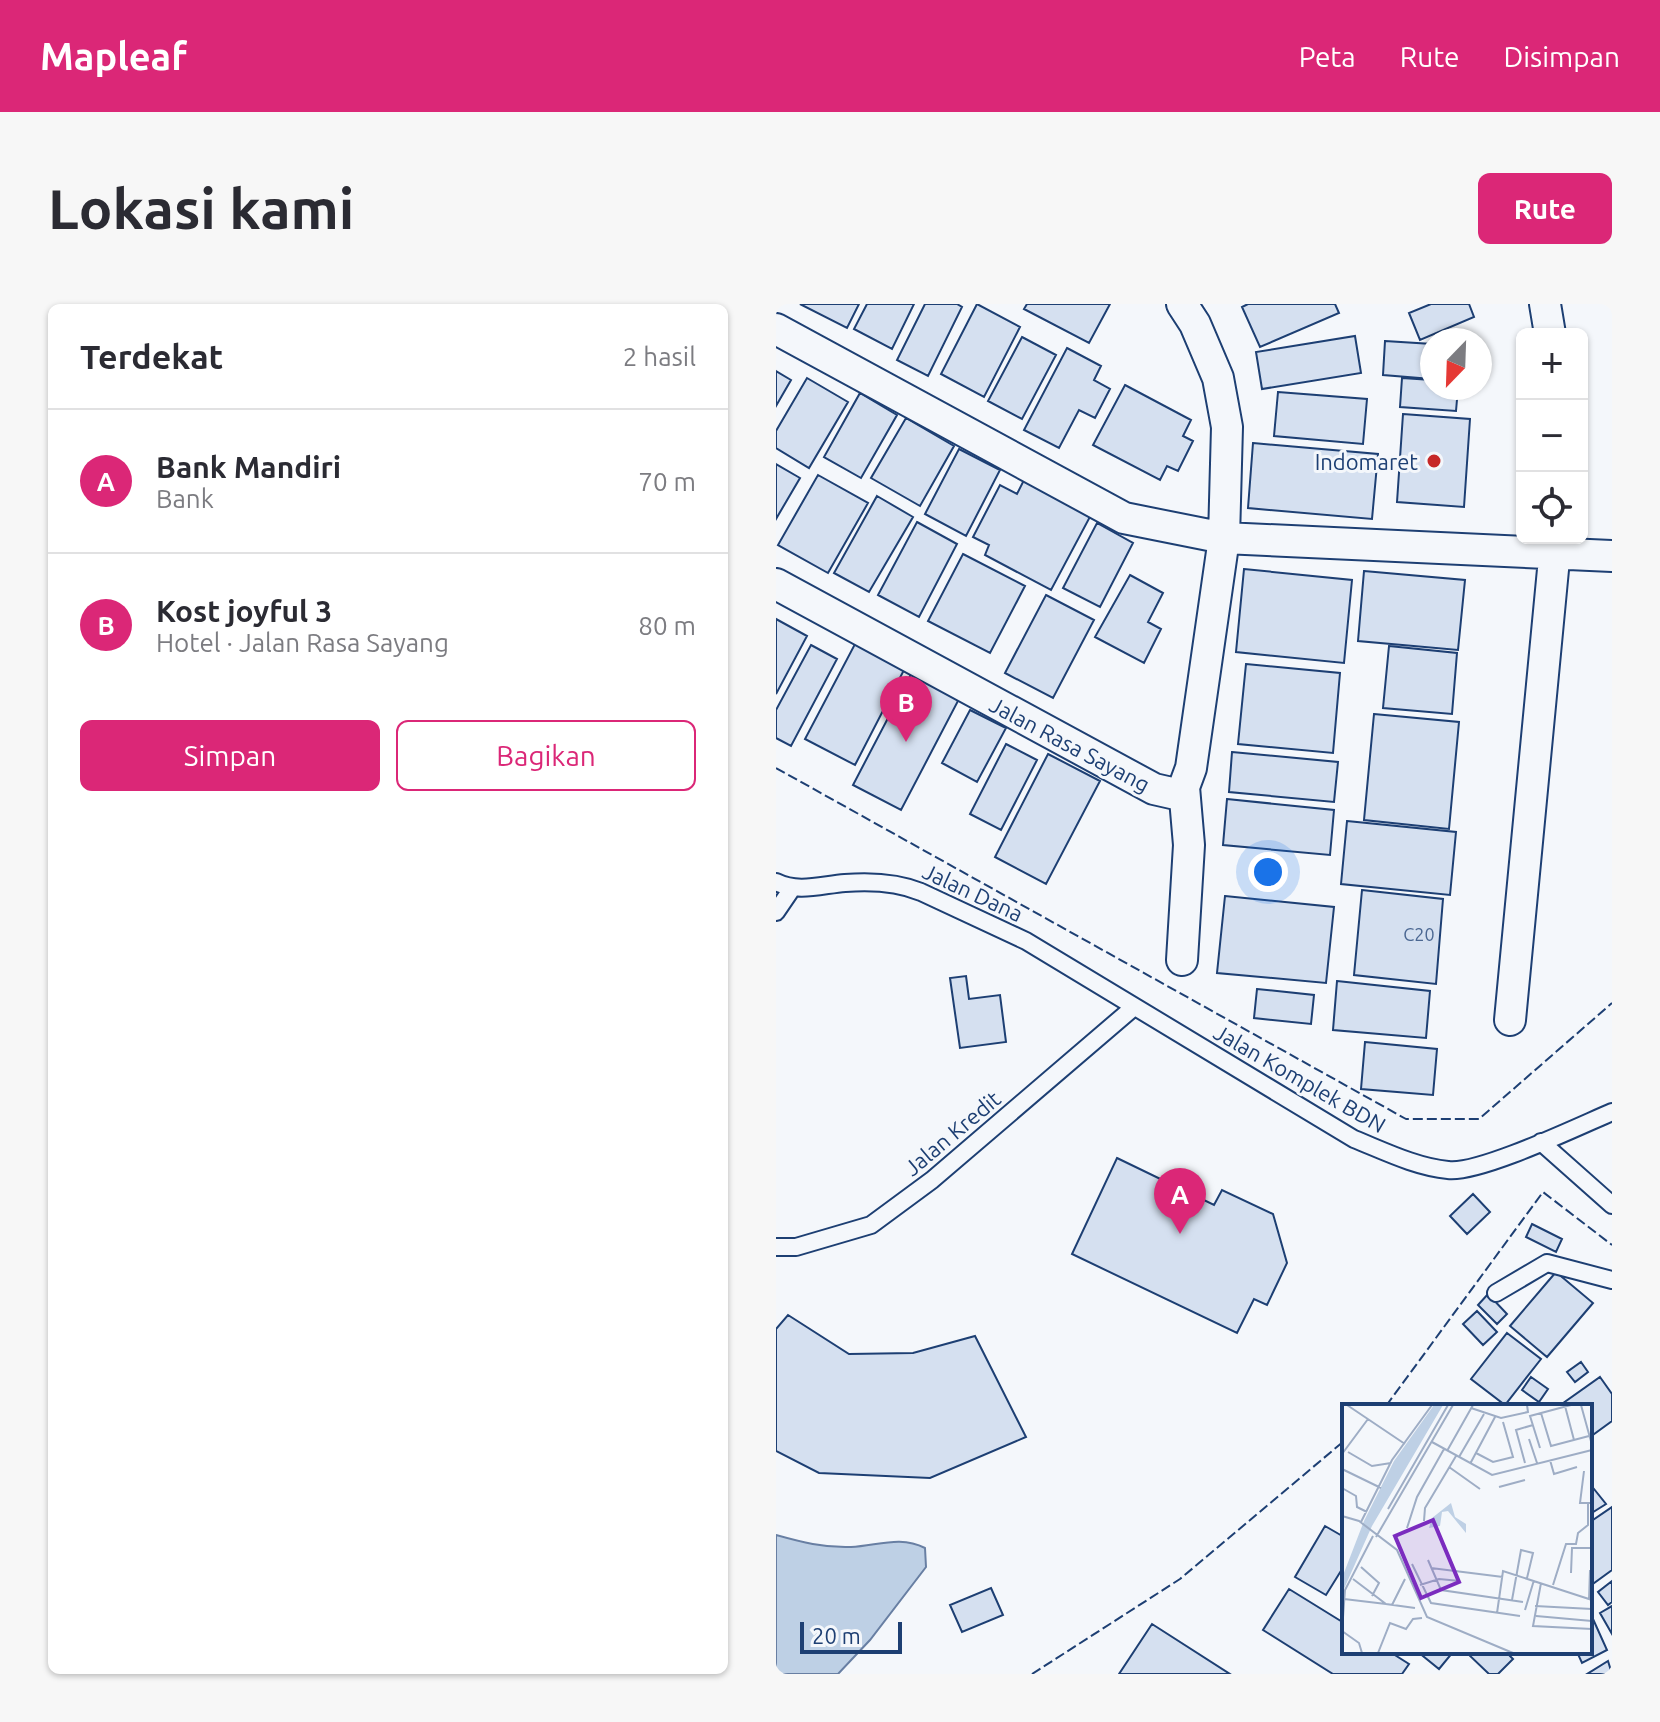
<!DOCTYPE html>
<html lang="id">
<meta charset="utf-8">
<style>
body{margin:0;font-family:Ubuntu,sans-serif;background:#f7f7f7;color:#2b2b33}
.controls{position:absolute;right:24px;top:24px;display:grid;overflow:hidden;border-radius:12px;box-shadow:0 2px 6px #0004}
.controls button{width:72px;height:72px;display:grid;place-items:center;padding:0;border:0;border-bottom:2px solid #e1e1e2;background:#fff;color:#2b2b33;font:40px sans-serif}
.compass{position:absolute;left:644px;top:24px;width:72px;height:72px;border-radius:50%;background:#fff;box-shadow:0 2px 6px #0004;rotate:203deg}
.scale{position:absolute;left:24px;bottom:20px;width:102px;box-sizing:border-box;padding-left:8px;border:4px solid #1d3f73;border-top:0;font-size:22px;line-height:28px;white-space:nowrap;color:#1d3f73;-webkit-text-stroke:6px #f4f7fb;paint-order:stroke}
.you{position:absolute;left:492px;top:568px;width:28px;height:28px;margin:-20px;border:6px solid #fff;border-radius:50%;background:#1a73e8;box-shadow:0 0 0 12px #1a73e833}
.badge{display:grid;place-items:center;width:52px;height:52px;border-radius:50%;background:#db2777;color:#fff;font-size:26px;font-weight:700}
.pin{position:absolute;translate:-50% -66px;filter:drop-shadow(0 2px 4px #0008)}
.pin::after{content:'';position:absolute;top:42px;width:28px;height:24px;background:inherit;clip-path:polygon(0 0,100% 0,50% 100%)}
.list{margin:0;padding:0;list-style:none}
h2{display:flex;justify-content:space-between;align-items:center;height:104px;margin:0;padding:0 32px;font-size:34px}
h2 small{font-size:26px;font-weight:400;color:#7c7c81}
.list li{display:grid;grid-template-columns:52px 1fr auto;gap:24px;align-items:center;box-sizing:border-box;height:144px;padding:0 32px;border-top:2px solid #e1e1e2}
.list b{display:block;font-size:30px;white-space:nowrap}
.list p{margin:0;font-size:26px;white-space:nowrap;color:#7c7c81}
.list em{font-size:26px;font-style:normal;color:#7c7c81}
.actions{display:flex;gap:16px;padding:24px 32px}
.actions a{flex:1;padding:18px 0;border:2px solid #db2777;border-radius:12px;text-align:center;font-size:28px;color:#db2777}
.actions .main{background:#db2777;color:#fff}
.icon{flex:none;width:44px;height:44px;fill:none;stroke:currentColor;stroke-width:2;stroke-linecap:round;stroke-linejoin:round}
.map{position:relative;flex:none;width:836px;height:1370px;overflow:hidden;border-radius:12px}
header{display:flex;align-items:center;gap:48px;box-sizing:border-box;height:112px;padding:0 40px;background:#db2777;color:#fff}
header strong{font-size:38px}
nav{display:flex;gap:44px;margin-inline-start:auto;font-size:28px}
.intro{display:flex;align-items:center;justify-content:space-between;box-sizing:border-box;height:192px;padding:0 48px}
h1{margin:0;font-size:56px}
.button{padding:20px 36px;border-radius:12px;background:#db2777;color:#fff;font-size:28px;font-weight:700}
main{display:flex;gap:48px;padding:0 48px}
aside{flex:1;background:#fff;border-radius:12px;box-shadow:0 2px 6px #0004}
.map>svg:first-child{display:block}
.water{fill:#bed0e5;stroke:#687fa3;stroke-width:2}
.building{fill:#d5e0f0;stroke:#1d3f73;stroke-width:2}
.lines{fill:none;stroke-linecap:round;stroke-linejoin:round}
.service-casing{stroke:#1d3f73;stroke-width:20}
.minor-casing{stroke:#1d3f73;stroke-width:34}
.service{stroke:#f4f7fb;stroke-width:16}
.minor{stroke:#f4f7fb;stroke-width:30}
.fence{stroke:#1d3f73;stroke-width:2;stroke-dasharray:10 4;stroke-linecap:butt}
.poi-dot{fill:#c62828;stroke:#f4f7fb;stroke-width:3}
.labels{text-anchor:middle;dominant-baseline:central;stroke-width:6;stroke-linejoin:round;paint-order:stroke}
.number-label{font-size:18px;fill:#4b6792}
.poi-label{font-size:22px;fill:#1d3f73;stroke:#f4f7fb;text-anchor:end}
.street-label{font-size:22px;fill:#1d3f73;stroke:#f4f7fb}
.inset-road{fill:none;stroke:#9eadc5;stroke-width:2}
.view{fill:#7b2cbf;fill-opacity:0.15;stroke:#7b2cbf;stroke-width:4}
.inset-edge{fill:none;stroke:#1d3f73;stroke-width:4}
</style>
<header>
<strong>Mapleaf</strong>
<nav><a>Peta</a><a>Rute</a><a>Disimpan</a></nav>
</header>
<div class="intro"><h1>Lokasi kami</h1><a class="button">Rute</a></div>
<main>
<aside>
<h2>Terdekat<small>2 hasil</small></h2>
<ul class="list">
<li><span class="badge">A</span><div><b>Bank Mandiri</b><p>Bank</p></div><em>70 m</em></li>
<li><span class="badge">B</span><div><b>Kost joyful 3</b><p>Hotel · Jalan Rasa Sayang</p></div><em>80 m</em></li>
</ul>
<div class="actions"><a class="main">Simpan</a><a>Bagikan</a></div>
</aside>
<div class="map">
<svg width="836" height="1370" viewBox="0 0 836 1370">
<rect width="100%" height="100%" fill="#f4f7fb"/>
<path class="water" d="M0 1231C25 1238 48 1244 75 1243 101 1242 124 1231 149 1244L150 1263 94 1336 62 1370H0Z"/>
<path class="building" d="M24 0H83L71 24Z
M91 0H138L116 45 78 25Z
M149 0H181L186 3 152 72 121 56Z
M201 0 244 23 208 93 165 70Z
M251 0H334L313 39 248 5Z
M472 0H559L563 9 484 43 466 3Z
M655 0H693L698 13 644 36 633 9Z
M579 32 585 69 486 85 480 48Z
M246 33 280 51 246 115 212 97Z
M609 37 656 40V75L607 71Z
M291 44 325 62 318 76 334 85 319 114 303 106 283 144 248 126Z
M0 67 15 76 0 102Z
M31 74 72 98 33 164 0 144V127Z
M626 74 656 76V84H682L680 107 624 103Z
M349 81 415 116 407 132 417 137 402 167 391 162 384 176 317 141Z
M502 88 591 95 587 140 498 132Z
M84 89 121 111 85 174 48 153Z
M627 110 694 115 688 203 621 198Z
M130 114 178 142 144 202 95 174Z
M477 139 602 150 596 215 472 204Z
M183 145 224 166 190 232 149 210Z
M0 160 24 174 0 215Z
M42 171 92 199 52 269 2 241Z
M249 174 316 209 275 286 209 251 213 241 197 233 224 181 241 190Z
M101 192 137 213 93 288 58 269Z
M141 218 181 240 143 313 102 291Z
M321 219 357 239 324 303 287 284Z
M187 250 249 282 214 349 152 317Z
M468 265 576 276 568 359 460 348Z
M588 267 689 276 682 346 582 337Z
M354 271 387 289 372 318 385 325 368 359 319 333Z
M270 291 318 316 277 394 229 369Z
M0 315 31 332 0 390Z
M79 340 128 366 79 461 29 435Z
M35 341 61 355 15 442 0 434V406Z
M613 342 681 349 676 410 607 404Z
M470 360 564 369 557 449 462 440Z
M135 370 183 395 125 506 77 481Z
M194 406 230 424 201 478 166 459Z
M598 410 683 418 673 525 588 516Z
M230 440 261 456 225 526 194 510Z
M456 448 562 458 558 498 453 488Z
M272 450 324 477 270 580 219 553Z
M451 495 558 506 554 551 447 541Z
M571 517 680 528 674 591 565 580Z
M586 586 667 595 660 680 578 671Z
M449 592 558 603 550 679 441 669Z
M190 672 193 695 224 691 230 738 184 744 174 674Z
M561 677 654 687 650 734 557 726Z
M481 685 538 691 535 720 478 714Z
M589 738 661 745 657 791 585 785Z
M341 854 438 901 446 886 497 910 511 959 491 1001 478 995 461 1029 296 950Z
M697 890 714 908 691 930 674 912Z
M756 920 786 935 780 948 750 933Z
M780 968 817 999 771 1053 734 1022Z
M712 990 731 1010 721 1020 702 1001Z
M701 1007 721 1028 707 1041 687 1020Z
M12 1011 73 1050 137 1049 199 1032 250 1133 154 1174 43 1169 0 1147V1025Z
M731 1029 765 1055 729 1101 695 1075Z
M805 1058 812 1068 799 1078 791 1068Z
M755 1073 772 1085 763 1098 746 1086Z
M824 1073 836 1090V1117L814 1133V1102H783Z
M814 1180 830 1200 814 1210Z
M836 1203V1266L814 1282V1218Z
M549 1222 568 1233V1262L550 1291 519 1273Z
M836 1277V1298L832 1301 822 1288Z
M215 1284 227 1311 186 1328 174 1301Z
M513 1285 568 1319V1348H614L633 1360 626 1370H557L487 1326Z
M836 1302V1330L824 1309Z
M817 1315 831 1346 806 1359 801 1348H814V1316Z
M376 1320 454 1370H343Z
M642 1348H677L663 1365Z
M695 1348H730L737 1355 722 1370H713L692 1350Z
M832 1357 836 1370H811Z"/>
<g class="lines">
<defs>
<path id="service" d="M0 578C22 589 45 581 69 579 95 577 121 578 145 588L250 637 578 835C608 847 640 863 672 866 703 870 803 822 836 808
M0 608 15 586
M765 838 836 901
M0 943H20L95 921 156 876 358 703
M720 989 771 959 836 976"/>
<path id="minor" d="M769 0 774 30
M0 25 348 214 448 234 836 252
M0 280 378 485 400 490 408 483 415 464 448 234 451 123 442 74 419 20 406 0
M406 656 413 541 408 483
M734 716 780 234"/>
</defs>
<use href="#service" class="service-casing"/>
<use href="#minor" class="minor-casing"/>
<use href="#service" class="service"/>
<use href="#minor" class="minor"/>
<path class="fence" d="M0 464 630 815H703L836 699
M610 1102 767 888 836 941
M256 1370 404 1275 568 1137"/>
</g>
<circle class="poi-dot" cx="658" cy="157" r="8"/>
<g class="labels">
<g class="number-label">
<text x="643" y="630">C20</text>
</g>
<g class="poi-label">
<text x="642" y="157">Indomaret</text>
</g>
<g class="street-label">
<text transform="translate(294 440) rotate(28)">Jalan Rasa Sayang</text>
<text transform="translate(197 588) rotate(25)">Jalan Dana</text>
<text transform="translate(524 774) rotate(30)">Jalan Komplek BDN</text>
<text transform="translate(176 829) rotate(-40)">Jalan Kredit</text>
</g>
</g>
<g transform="translate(566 1100)">
<rect width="250" height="250" fill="#f4f7fb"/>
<path d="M92 1H101L30 122 1 187 0 201V174L22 117 52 57ZM109 99 113 113 124 120V129L106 107 100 108 98 122 87 124 90 114Z" fill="#bed0e5"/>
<path class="inset-road" d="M5 1 63 40M239 1 250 41M223 2 232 36M129 4 159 14 186 8 185 1M199 9 209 42 247 32M187 35 195 59M90 38 150 71 250 46M198 44 188 12 229 1M105 47 131 1M6 48 30 62 49 59M134 49 151 58 171 53 161 18M0 50 26 15M117 53 142 10M208 56 212 70 235 63M183 59 174 26 191 21M128 60 153 13M107 63 138 85M0 65 39 84M242 67 238 99H250M157 83 183 76M0 84 14 92 15 103 25 108M46 105 106 1M0 112 17 117 55 146 85 213 171 249M82 117 83 104 114 52M19 118 50 56 90 1M65 124 75 93 102 45M34 133 111 1M86 156 99 186 181 198M70 160 89 199 178 212M19 163 37 179 30 192M89 164 161 173M229 169 230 144H250M11 175 44 200 73 204M199 179 191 222 250 225M78 181 97 175 118 177M211 181 224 140H234L236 129 246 121V99M2 195 44 200M170 196 179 146 191 149 185 174M247 196 248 166M50 201 63 175M193 202 250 205M183 206 192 176M155 209 161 167 250 196M194 212 250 217M0 227 3 186 31 132M0 227 17 239 20 249M36 249 48 219 64 225 71 215 80 214"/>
<path class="view" d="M91 116 117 178 79 194 53 132Z"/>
<rect width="250" height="250" class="inset-edge"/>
</g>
</svg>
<div class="controls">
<button>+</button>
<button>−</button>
<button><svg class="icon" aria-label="locate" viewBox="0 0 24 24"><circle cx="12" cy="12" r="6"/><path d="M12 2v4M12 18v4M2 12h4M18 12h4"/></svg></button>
</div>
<svg class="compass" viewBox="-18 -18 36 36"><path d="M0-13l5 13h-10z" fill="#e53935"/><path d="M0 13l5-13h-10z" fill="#7c7c81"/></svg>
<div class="scale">20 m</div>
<div class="you"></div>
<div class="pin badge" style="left:404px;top:930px">A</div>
<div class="pin badge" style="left:130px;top:438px">B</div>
</div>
</main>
